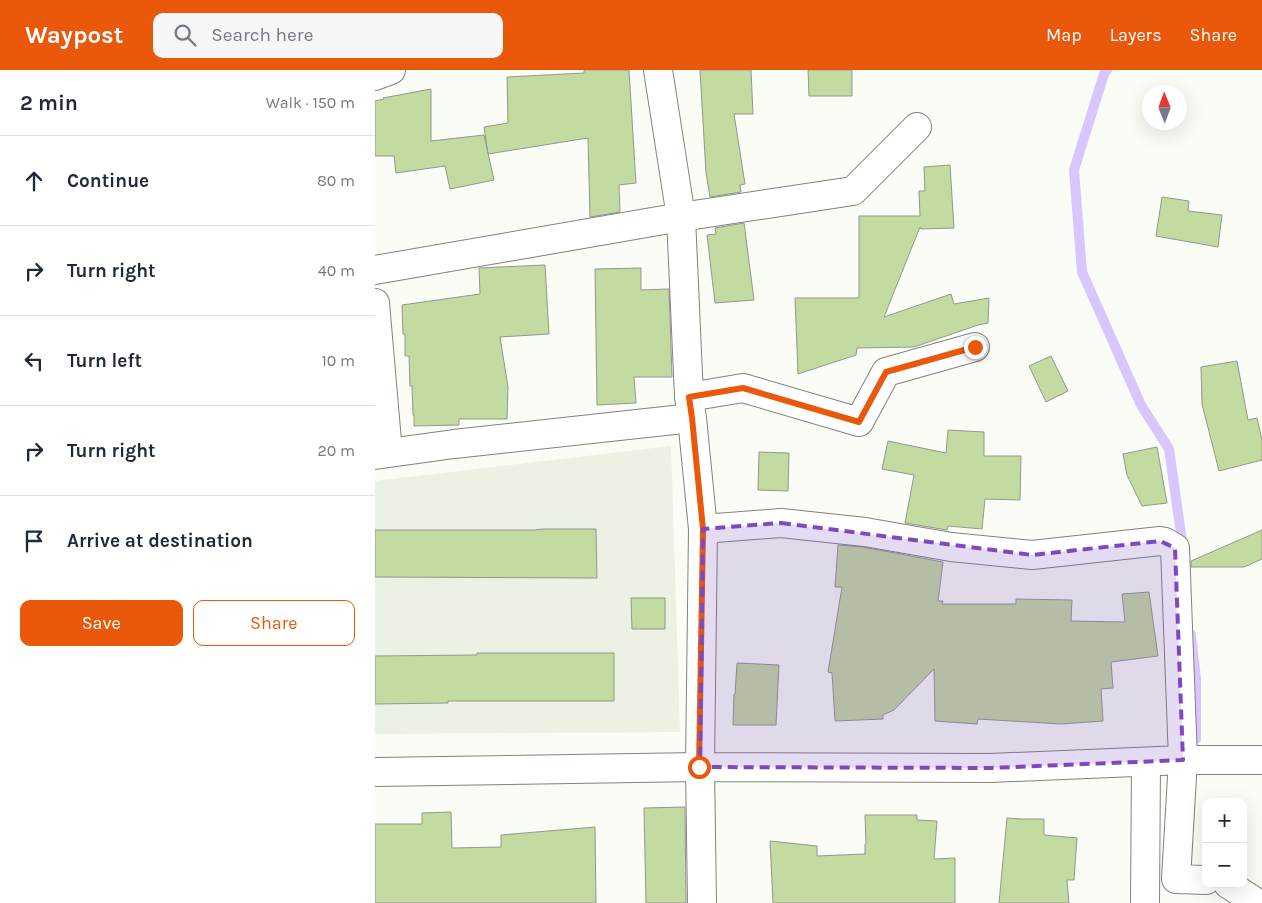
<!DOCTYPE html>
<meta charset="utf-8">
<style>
body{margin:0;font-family:Karla,sans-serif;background:#f6f6f7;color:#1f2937}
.controls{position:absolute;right:15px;bottom:15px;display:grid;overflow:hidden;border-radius:10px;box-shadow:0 5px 20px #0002}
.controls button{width:45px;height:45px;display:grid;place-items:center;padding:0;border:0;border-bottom:1px solid #e0e1e3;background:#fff;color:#1f2937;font:25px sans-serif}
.compass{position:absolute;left:767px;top:15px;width:45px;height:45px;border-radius:50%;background:#fff;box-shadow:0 5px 20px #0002;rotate:359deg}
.stop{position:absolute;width:15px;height:15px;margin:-11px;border:4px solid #ea580c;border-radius:50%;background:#fff}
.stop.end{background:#ea580c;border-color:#fff;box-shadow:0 1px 5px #0008}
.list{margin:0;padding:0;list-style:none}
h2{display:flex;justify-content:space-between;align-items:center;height:65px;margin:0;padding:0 20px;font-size:21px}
h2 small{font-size:16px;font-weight:400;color:#747a83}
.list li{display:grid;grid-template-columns:32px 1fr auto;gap:15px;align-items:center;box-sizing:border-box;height:90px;padding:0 20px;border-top:1px solid #e0e1e3}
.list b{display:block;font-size:19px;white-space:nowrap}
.list em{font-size:16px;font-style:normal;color:#747a83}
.actions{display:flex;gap:10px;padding:15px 20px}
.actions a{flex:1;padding:11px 0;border:1px solid #ea580c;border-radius:10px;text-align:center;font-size:18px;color:#ea580c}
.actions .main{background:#ea580c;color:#fff}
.icon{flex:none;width:28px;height:28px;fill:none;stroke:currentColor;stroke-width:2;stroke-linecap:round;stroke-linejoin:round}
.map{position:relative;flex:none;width:887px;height:833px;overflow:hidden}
header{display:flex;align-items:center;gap:30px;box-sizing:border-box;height:70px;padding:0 25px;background:#ea580c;color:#fff}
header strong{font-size:24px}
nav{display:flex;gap:28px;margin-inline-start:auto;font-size:18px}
.search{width:350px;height:45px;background:#f6f6f7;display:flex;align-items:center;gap:12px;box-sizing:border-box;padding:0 18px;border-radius:10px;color:#747a83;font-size:19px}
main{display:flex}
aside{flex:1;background:#fff}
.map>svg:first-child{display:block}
.built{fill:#ebf1e3}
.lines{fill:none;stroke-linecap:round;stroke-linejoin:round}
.stream{stroke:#d9c6ff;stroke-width:10}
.building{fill:#c3daa0;stroke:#949791}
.minor-casing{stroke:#81837d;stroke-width:30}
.minor{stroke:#fff;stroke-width:28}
.route{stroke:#ea580c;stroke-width:6}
.marked{fill:#7d49c0;fill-opacity:0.2;stroke:#7d49c0;stroke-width:4;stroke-dasharray:10 6;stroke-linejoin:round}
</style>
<header>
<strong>Waypost</strong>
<div class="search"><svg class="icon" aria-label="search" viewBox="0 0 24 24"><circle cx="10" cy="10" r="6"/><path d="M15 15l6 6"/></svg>Search here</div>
<nav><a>Map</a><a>Layers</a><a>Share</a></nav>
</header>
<main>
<aside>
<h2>2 min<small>Walk · 150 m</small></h2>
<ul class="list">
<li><svg class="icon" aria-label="ahead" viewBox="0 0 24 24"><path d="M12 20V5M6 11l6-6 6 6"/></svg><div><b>Continue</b></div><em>80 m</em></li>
<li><svg class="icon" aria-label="right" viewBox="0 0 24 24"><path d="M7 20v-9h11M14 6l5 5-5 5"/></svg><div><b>Turn right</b></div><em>40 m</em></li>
<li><svg class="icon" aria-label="left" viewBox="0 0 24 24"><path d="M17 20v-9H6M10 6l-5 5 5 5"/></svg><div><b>Turn left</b></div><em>10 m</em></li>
<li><svg class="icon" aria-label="right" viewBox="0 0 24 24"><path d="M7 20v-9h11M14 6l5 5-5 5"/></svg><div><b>Turn right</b></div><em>20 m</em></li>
<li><svg class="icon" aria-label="arrive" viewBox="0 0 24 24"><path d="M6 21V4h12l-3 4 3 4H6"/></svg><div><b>Arrive at destination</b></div></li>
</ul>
<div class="actions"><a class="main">Save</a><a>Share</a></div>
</aside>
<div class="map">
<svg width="887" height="833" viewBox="0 0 887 833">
<rect width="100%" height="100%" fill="#f9fdf5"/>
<path class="built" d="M296 376 305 662 0 664V411Z"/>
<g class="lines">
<path class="stream" d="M732 0 729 4 699 100 707 202 766 335 794 379 808 478
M816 565 821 608V669"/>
</g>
<path class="building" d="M209 0H254L261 113 244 115 245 142 215 147 213 68 113 84 109 57 133 53 132 7 209 3Z
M325 0H376L378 44H359L370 114 365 115 366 122 335 127 331 103Z
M433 0H477V26H434Z
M56 19V71L109 65 119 110 75 119 70 96 21 103 19 86H0V31L9 29 8 28Z
M575 95 579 158 546 159 545 157 509 247 576 224 579 234 614 228 613 253 603 255 539 277 482 278 481 285 423 304 420 228H484V146H545L544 121H550L549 97Z
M787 127 814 131 813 141 847 145 843 177 781 166Z
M369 153 379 230 340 233 332 165 341 164 340 158Z
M170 195 174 264 125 267 133 317 132 349H84V355L39 356V345H38L37 316H35L34 286H30V264H28L27 235 105 224 104 198Z
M266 198V220L294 219 297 307H259L261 333 222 335 220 199Z
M676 286 693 321 671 332 654 296Z
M862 291 873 350 882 348 887 370V390L844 401 827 334 826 297Z
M573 360 609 362V386H646L645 430 610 429 607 459 573 456 572 460 530 453 539 405 507 399 513 371 571 383Z
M782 377 792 433 767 436 752 405 748 384Z
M384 382 414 383 413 421 383 420Z
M168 459H221L222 508 0 507V460H159Z
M887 460V489L869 497H816V491Z
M463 475 488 477 568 492 563 531H568L567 534H641V529L697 530 696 551 750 552 747 524 774 522 783 586 736 592 738 618 726 619 728 651 686 654 603 649 602 654 560 651 559 599 519 640 508 645V649L460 651 457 603 453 602 467 517H460Z
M256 528H290V559H257Z
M102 583H239V631H73V633L0 634V586L102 585Z
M362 593 404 595 401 655H358L359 624H360Z
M310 737 311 833H271L269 738Z
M76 742 77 778 126 777V765L220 757 221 833H0V754H47V743Z
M490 745H542V750L562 751 559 789 580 788V833H398L395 771 442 776V786L490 784V774L491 773Z
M632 748 647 749H669V765L702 768 699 810H692L694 833H624Z"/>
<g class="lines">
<defs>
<path id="minor" d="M283 0 306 147 314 327 317 348 328 459 325 697 327 833
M0 6 16 0
M0 200 306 147 478 121 542 57
M0 233 13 383
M314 327 368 318 484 352 511 302 600 277
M0 385 79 374 317 348
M328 459 406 453 490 462 576 477 657 485 785 471 790 472 800 478 808 690 801 809 831 810
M0 702 325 697 615 698 808 690H887
M853 814 882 833
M770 833 771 692"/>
</defs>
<use href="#minor" class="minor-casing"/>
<use href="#minor" class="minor"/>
</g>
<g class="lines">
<path class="route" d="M324 697 328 459 317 348 314 327 368 318 484 352 511 302 600 277"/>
</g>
<path class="marked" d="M406 453 657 485 785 471 800 478 808 690 615 698 325 697 328 459Z"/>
</svg>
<div class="controls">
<button>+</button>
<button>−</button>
</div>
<svg class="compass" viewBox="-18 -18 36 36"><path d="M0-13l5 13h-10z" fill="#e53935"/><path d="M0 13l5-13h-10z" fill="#747a83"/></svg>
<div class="stop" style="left:324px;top:697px"></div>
<div class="stop end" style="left:600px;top:277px"></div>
</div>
</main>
